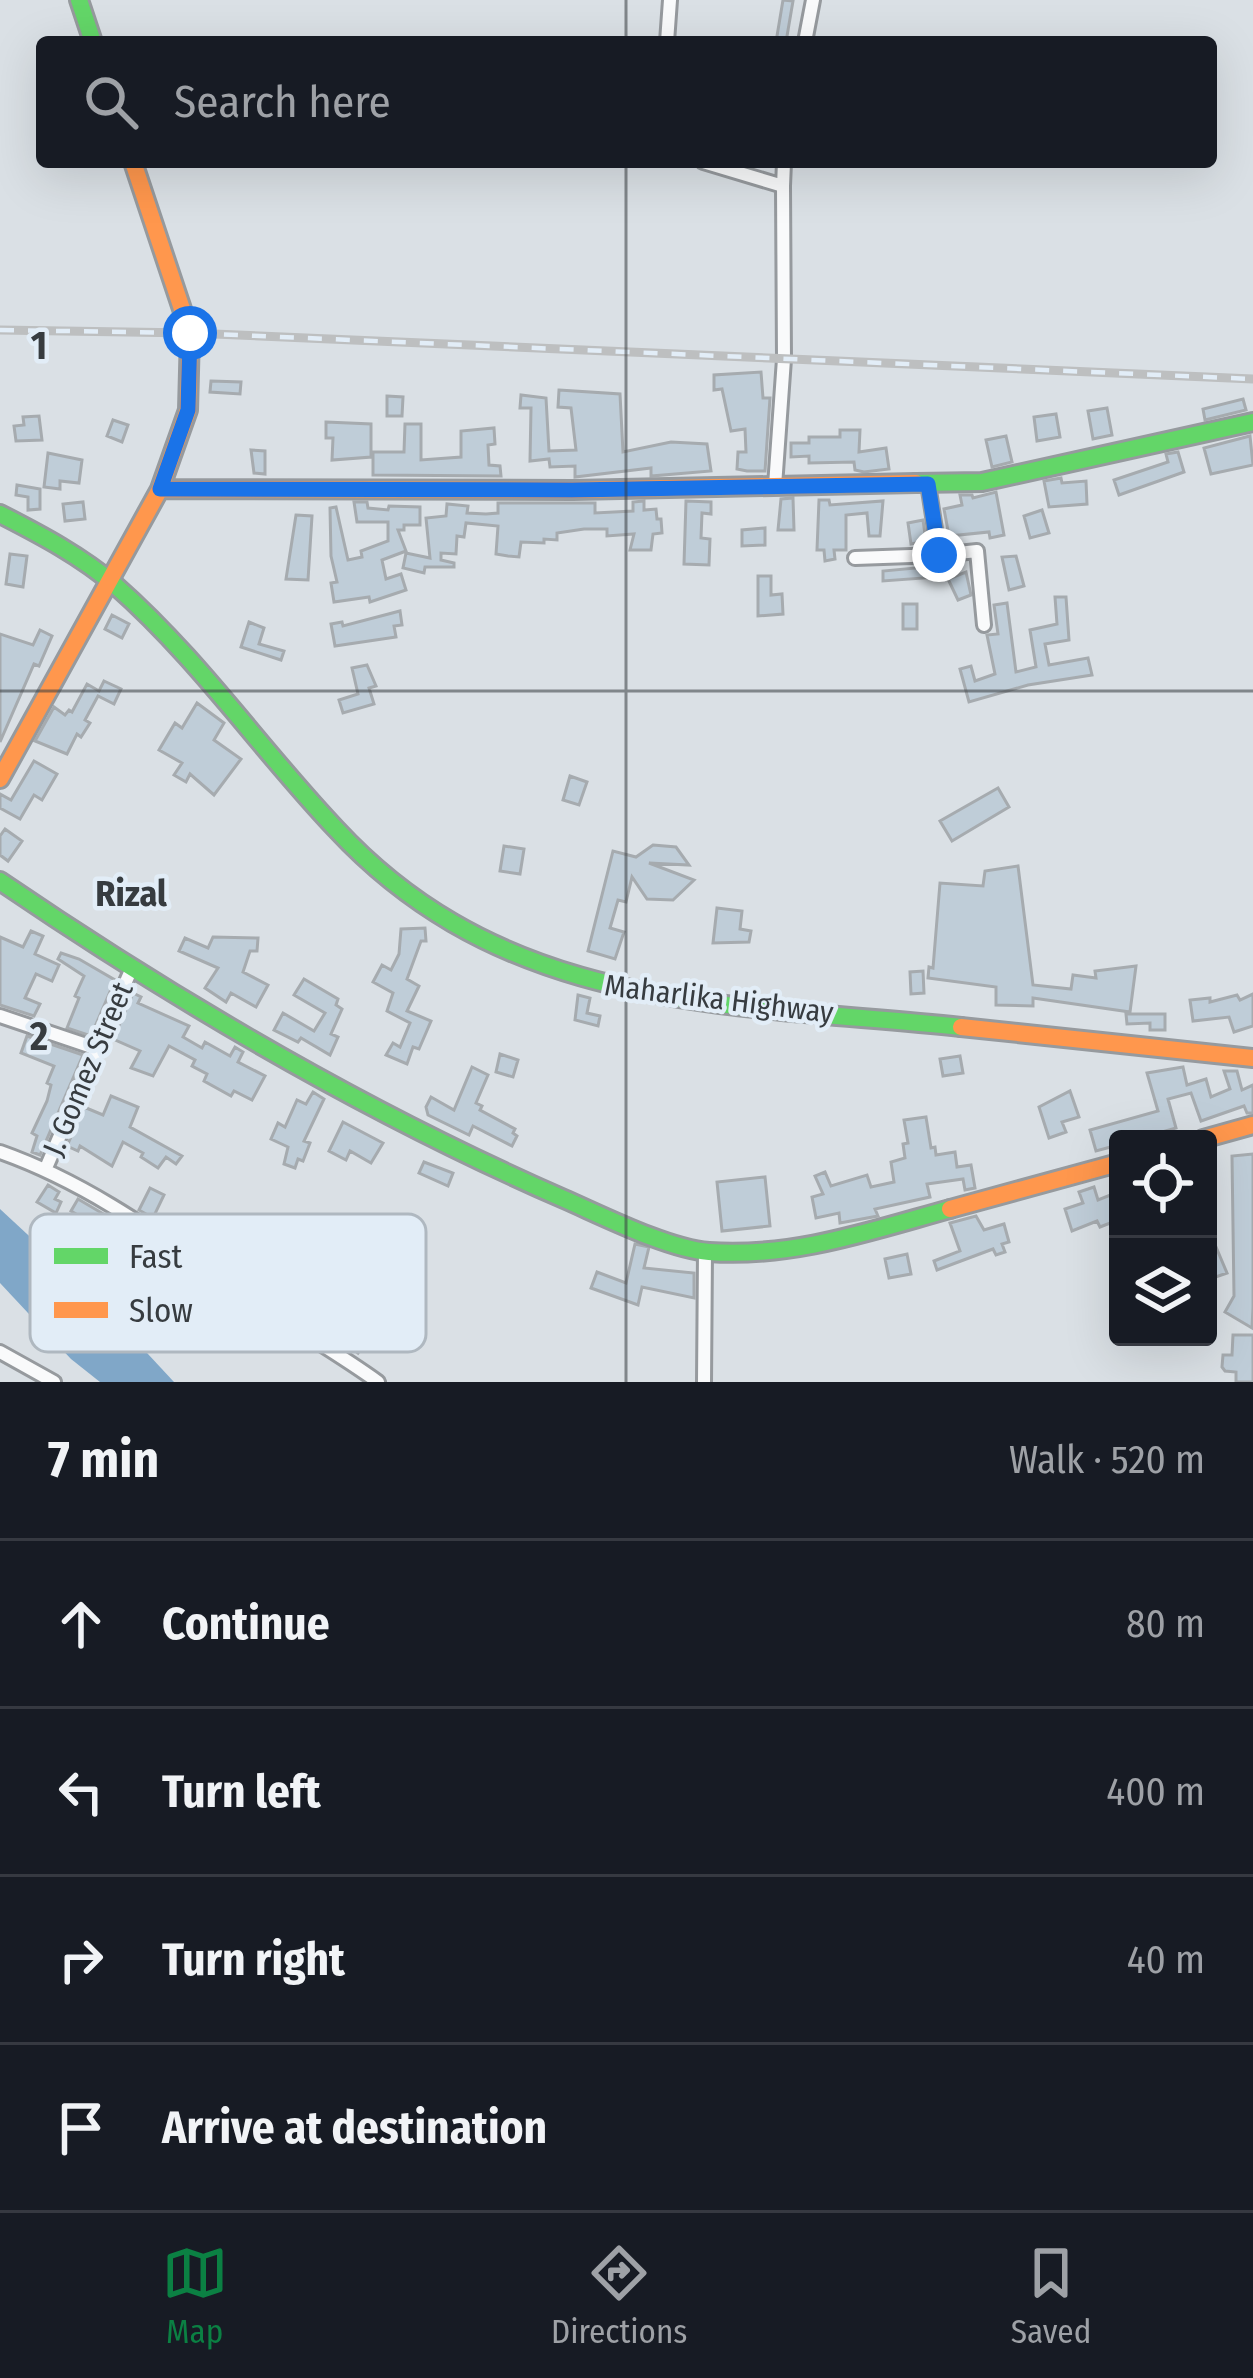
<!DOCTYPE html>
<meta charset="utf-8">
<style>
body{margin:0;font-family:"Fira Sans Condensed",sans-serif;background:#242831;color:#f1f3f6}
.controls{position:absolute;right:36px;bottom:36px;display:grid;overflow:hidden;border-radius:12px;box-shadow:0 12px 48px #0002}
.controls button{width:108px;height:108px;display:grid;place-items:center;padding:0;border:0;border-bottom:3px solid #363941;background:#171b24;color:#f1f3f6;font:60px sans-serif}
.stop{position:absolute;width:36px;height:36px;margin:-27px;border:9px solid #1a73e8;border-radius:50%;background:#fff}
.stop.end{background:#1a73e8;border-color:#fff;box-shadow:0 3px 12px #0008}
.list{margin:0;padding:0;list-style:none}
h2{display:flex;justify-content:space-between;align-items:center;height:156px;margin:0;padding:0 48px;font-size:51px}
h2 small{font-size:39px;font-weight:400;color:#9ea1a6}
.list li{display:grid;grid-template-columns:78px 1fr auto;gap:36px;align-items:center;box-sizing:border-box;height:168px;padding:0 48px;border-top:3px solid #363941}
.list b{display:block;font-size:45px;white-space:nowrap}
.list em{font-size:39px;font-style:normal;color:#9ea1a6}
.icon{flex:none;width:66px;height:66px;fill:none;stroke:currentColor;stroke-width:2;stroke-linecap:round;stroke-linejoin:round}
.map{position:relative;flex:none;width:1253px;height:1382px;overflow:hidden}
.search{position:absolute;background:#171b24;box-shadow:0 12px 48px #0002;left:36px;right:36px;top:36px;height:132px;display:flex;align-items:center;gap:30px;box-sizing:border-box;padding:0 42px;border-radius:12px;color:#9ea1a6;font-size:45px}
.sheet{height:828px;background:#171b24}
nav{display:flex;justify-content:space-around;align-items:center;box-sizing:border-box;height:168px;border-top:3px solid #363941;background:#171b24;font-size:33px;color:#9ea1a6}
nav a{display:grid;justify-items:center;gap:6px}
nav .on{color:#0b8043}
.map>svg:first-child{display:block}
.water{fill:#80a7c8}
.building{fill:#bfcdd8;stroke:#a6abaf;stroke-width:3}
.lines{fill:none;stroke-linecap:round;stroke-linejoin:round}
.street-casing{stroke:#969a9e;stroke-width:18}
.fast-casing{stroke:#969a9e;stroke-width:22}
.slow-casing{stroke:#969a9e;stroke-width:22}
.street{stroke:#f9fafb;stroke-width:12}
.fast{stroke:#63d668;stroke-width:16}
.slow{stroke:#ff974d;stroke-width:16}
.rail-casing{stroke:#bdbfc0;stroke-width:9}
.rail{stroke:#e2edf7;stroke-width:4.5;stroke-dasharray:14;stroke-linecap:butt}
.route{stroke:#1a73e8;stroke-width:15}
.grid{fill:none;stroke:#373c40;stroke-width:3;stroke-opacity:0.55}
.labels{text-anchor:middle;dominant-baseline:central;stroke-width:9;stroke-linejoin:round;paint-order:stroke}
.street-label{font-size:30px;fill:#373c40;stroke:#e2edf7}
.quarter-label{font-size:36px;font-weight:bold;fill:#373c40;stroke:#e2edf7}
.key{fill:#e2edf7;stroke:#afb8c0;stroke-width:3}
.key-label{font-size:33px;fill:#373c40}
.grid-label{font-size:39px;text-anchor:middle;font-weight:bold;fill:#373c40;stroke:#e2edf7;stroke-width:9;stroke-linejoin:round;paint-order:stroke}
</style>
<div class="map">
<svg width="1253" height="1382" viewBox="0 0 1253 1382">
<rect width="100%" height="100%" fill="#dae0e5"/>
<path class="water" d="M0 1209 95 1297 174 1382H100L71 1359 0 1283Z"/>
<path class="building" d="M783 0 793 1 786 42H776Z
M761 372 763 398H770L765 471H747L737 469 738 452H746L745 429 731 431 722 389 714 390V375Z
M211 381 241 382 240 394 210 392Z
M559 390 620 394 623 452 671 442 707 444 711 471 651 476V468L575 477V466L550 467 549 459 530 461 531 408H520L521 395 546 398 549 451 576 450 571 408 558 407Z
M387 396 403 397 402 416H387Z
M1243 399 1246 410 1205 420 1203 409Z
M1107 408 1112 435 1093 439 1088 411Z
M1056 414 1060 437 1037 441 1034 417Z
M39 416 42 440 16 441 14 426 24 425 23 417Z
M113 420 128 425 122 442 107 436Z
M326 422 371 424V457L332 460 333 438H326Z
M405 424H421V460L461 457V431L494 428 495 444 488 445 489 465 500 466 501 476 373 475V452H404Z
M840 430H860L859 452 886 448 889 469 864 472 855 470 854 462 809 463V456L791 457V443H809V437H840Z
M1006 436 1012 462 992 467 986 440Z
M1250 436 1253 465 1211 474 1204 448Z
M251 450 265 451V474L254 473Z
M1178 452 1184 472 1119 495 1114 480 1168 462 1166 454Z
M48 453 82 460 79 483 60 481V489L44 487Z
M1061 478 1062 483 1086 481 1087 504 1049 507 1044 481Z
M17 485 40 489V509L28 510V497L16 495Z
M996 492 1004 535 990 538 989 532 949 536 944 509 962 505 960 495H972L973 498Z
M793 498 794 530H778L781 499Z
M819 500H829L830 505 883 501 880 536H869L867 513 846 515V550H834L835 559 825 561 824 550H817Z
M644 501V510L656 509 657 519H661L662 533 653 534 651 550H630L634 534 607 536V529H584L557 533V540L544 539V543L521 542 519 557 508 556 496 554 498 526 466 523 464 537 457 536 456 554 441 553V560L454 563V567H425L424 573 403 568 406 553 430 558 426 518 446 516 447 504 468 506 467 513 486 514 498 513V503H595V513L633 511V502Z
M686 501 711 502V514L702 513 701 538 710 539 709 565 684 564Z
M83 502 85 519 65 521 63 504Z
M354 502H367L368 508 388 510 389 506 420 507V525H404V530H398L406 551 382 560 386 579 401 574 406 590 370 602 369 597 334 602 331 583 337 582 331 556 330 508 336 507 348 560 362 557 361 551 388 541V522H357Z
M1042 510 1049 533 1030 538 1024 516Z
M296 515 312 516 308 580 286 579Z
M923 520 926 541 911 544 908 523Z
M765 528V545L742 546V530Z
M10 554 27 556 23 587 6 584Z
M1016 556 1024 586 1009 590 1002 557Z
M936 566 938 577 883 581V571Z
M966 572 971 595 958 600 948 579Z
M758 576H771V595L782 594 783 614 758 616Z
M1055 597H1066L1069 640 1045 644 1049 665 1088 658 1092 675 1028 685 969 702 960 669 971 666 975 681 995 674 987 635 998 634 994 605 1007 603 1016 672 1036 667 1030 630 1057 624Z
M903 604H917V629H903Z
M400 611 402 625 394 626 396 637 335 646 331 624 342 622 343 626Z
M112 615 129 624 122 638 105 629Z
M249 622 264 628 259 644 284 651 281 660 241 647Z
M40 630 52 636 39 666 34 664 0 742V634L33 645Z
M367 665 376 686 369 688 374 704 343 713 339 700 358 694 352 668Z
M104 681 121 689 114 704 98 696 85 720 90 723 81 737 77 734 67 754 35 741 54 707 65 715 69 710 72 712 87 684 99 691Z
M197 703 224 723 214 740 241 759 214 795 190 774 186 782 174 775 182 763 159 750 175 723 182 728Z
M34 761 57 774 42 800 34 795 20 819 0 808V794L11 800Z
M570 776 587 782 579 805 563 800Z
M998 788 1009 807 952 841 940 821Z
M5 829 22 841 8 861 0 855V836Z
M653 845 676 847 689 865 649 863 694 880 673 900 647 899 632 877 626 902 618 900 610 928 624 932 615 959 588 951 613 851 636 857Z
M504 846 524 849 520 874 500 871Z
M1018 866 1033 985 1071 989 1073 975 1096 978 1095 971 1136 966 1130 1012 1033 998V1006L996 1005V987L928 978 929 967 933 968 940 883 983 886 985 871Z
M717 908 742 911 740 929 751 931 749 942 713 943Z
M425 928 426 941H421L407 979 419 986 407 1011 431 1021 419 1049 413 1047 407 1064 386 1055 393 1043 400 1047 410 1023 387 1011 393 993 373 982 382 965 391 970 399 954 401 929Z
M31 931 43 936 35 954 59 965 52 981 36 974 25 998 40 1004 34 1016 0 1005V937L23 947Z
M213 937 258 938 257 951H250L243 972 268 985 256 1007 231 993 226 1002 205 988 218 968 179 951 185 938 208 948Z
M61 953 79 959 115 980 91 1036 67 1028 79 998 75 996 84 976 58 959Z
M923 971 924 993 911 994 910 972Z
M304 979 338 999 336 1005 342 1009 331 1034 338 1037 330 1055 301 1038 298 1042 274 1030 283 1013 314 1031 325 1013 294 995Z
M133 993 141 997 138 1003 189 1026 183 1037 202 1048 205 1042 230 1056 235 1047 243 1052 238 1062 265 1076 252 1100 234 1091 231 1096 204 1081 207 1074 192 1066 195 1060 169 1046 153 1076 131 1068 140 1051 113 1039Z
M1253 994V1026L1234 1032 1229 1017 1193 1021 1190 1000 1210 998V1002L1237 995 1240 1000Z
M578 995 590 998 587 1013 600 1016 598 1026 575 1020Z
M1126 1014H1165V1030H1150V1023L1127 1024Z
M27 1036 83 1055 40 1155 32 1152 37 1136 32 1133 47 1101 51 1085 47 1083 54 1066 21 1053Z
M500 1054 518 1060 513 1077 496 1072Z
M960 1056 963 1073 943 1076 940 1059Z
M472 1067 488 1075 476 1103 482 1106 480 1110 515 1129 513 1133 517 1136 512 1146 473 1126 469 1135 428 1115 426 1107 431 1097 454 1110Z
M1183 1067 1187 1085 1206 1079 1211 1097 1230 1089 1224 1071H1237L1242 1090 1253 1085V1113H1247L1244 1106 1201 1121 1191 1093 1168 1099 1176 1128 1138 1139H1118V1145L1096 1151 1090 1130 1158 1111 1147 1073Z
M1070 1091 1079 1117 1062 1122 1066 1132 1049 1138 1039 1107Z
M313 1092 324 1099 304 1141 310 1143 303 1161 298 1159 295 1168 284 1164 288 1147 271 1139 278 1123 285 1127 297 1100 306 1104Z
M111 1096 138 1107 130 1127 182 1156 176 1164 166 1157 158 1168 141 1157 143 1153 123 1142 112 1166 80 1146 78 1151 67 1146 84 1107 103 1115Z
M926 1117 931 1148 935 1147 936 1155 955 1152 957 1167 971 1165 975 1188 965 1190 963 1179 927 1184 930 1197 875 1209 878 1216 840 1223 839 1213 816 1218 812 1197 823 1194 815 1176 825 1172 831 1186 867 1175 871 1187 894 1182 891 1162 905 1158 903 1144 908 1143 904 1120Z
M343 1122 383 1143 371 1163 350 1151 346 1160 329 1151Z
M1253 1154V1307L1252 1328 1225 1312 1234 1296 1232 1156Z
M424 1162 453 1173 448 1186 419 1173Z
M765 1177 770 1226 722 1231 717 1182Z
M48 1185 59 1192 55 1199 61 1202 56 1213 37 1202Z
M1094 1187 1098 1200 1118 1192V1220L1100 1227 1097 1221 1072 1231 1065 1209 1083 1203 1079 1192Z
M150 1188 164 1195 153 1218 139 1210Z
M78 1199 134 1232 130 1239 139 1244 125 1267 115 1261 121 1251 102 1241 93 1249 85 1242 92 1234 86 1229 91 1223 71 1211Z
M976 1216 984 1230 1004 1224 1009 1242 1002 1244 1005 1252 996 1255 993 1249 937 1270 934 1261 960 1251 950 1223Z
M1208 1228 1227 1273 1213 1278 1208 1277Z
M635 1244 649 1247 644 1268 694 1273V1298L642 1287 638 1305 591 1288 597 1272 626 1283Z
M907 1254 911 1274 889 1278 885 1259Z
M331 1314 368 1338 358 1353 323 1326Z
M1233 1335H1253V1382H1236V1372L1225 1371 1222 1367 1223 1355H1232Z"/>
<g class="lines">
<defs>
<path id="street" d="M667 42 670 0
M805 42 813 0
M703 162 783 186 784 162
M928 484 939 555 977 551 984 625
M775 486 784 359 783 186
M855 558 939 555
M0 1016 98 1049
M0 1152C94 1185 173 1246 254 1301 295 1329 338 1353 378 1382
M46 1168 131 970
M0 1352 54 1382
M704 1382 705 1252"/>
<path id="fast" d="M79 0 93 42
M916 483 982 482 1253 422
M0 514C41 535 81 556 116 586 198 658 261 750 336 829 507 1013 730 1003 961 1027
M0 881C179 1003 365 1112 564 1199 603 1216 668 1249 709 1252 793 1258 870 1231 950 1209"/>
<path id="slow" d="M160 489 573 490 916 483
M0 779 160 489 188 410 190 333 133 162
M961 1027 1253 1058
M1203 1139 1253 1125
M950 1209 1118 1163"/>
</defs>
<use href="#street" class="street-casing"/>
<use href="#fast" class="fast-casing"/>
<use href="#slow" class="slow-casing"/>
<use href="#street" class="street"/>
<use href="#fast" class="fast"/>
<use href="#slow" class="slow"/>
<defs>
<path id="rail" d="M0 330 190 333 1253 379"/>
</defs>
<use href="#rail" class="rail-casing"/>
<use href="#rail" class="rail"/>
</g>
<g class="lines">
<path class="route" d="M190 333 188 410 160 489 572 490 928 484 939 555"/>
</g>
<path class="grid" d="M626 0V42M626 162V1382M0 691H1253"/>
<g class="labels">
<g class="street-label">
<text transform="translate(719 999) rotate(7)">Maharlika Highway</text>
<text transform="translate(88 1069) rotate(-67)">J. Gomez Street</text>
</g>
<g class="quarter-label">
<text x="131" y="894">Rizal</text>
</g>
</g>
<rect x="30" y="1214" width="396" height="138" rx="18" class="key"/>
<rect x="54" y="1248" width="54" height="16" fill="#63d668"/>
<rect x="54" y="1302" width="54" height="16" fill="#ff974d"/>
<g class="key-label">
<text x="129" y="1268">Fast</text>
<text x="129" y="1322">Slow</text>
</g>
<g class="grid-label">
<text x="39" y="359">1</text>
<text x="39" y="1050">2</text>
</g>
</svg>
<div class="controls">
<button><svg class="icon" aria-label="locate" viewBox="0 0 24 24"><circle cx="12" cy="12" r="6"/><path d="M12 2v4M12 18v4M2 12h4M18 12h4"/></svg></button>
<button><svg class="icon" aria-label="layers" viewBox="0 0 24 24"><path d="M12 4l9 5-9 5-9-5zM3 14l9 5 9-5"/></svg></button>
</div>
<div class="stop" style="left:190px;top:333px"></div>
<div class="stop end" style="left:939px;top:555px"></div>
<div class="search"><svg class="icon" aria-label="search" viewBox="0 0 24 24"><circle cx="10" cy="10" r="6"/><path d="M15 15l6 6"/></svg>Search here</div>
</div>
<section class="sheet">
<h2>7 min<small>Walk · 520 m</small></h2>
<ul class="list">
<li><svg class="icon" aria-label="ahead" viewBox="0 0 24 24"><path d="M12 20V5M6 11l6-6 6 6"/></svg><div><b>Continue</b></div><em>80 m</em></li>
<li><svg class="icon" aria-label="left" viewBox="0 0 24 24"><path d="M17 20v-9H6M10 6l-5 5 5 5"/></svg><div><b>Turn left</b></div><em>400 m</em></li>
<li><svg class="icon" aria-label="right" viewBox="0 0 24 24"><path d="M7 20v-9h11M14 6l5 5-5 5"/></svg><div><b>Turn right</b></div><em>40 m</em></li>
<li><svg class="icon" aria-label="arrive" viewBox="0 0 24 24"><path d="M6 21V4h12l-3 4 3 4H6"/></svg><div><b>Arrive at destination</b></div></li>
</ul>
</section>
<nav>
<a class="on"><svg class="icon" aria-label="map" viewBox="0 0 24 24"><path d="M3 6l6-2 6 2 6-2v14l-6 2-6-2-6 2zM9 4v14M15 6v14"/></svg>Map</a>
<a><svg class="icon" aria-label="directions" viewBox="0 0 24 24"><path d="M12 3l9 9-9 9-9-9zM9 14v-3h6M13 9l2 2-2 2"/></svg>Directions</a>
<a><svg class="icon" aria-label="saved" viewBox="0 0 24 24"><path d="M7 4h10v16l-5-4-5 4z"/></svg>Saved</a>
</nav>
